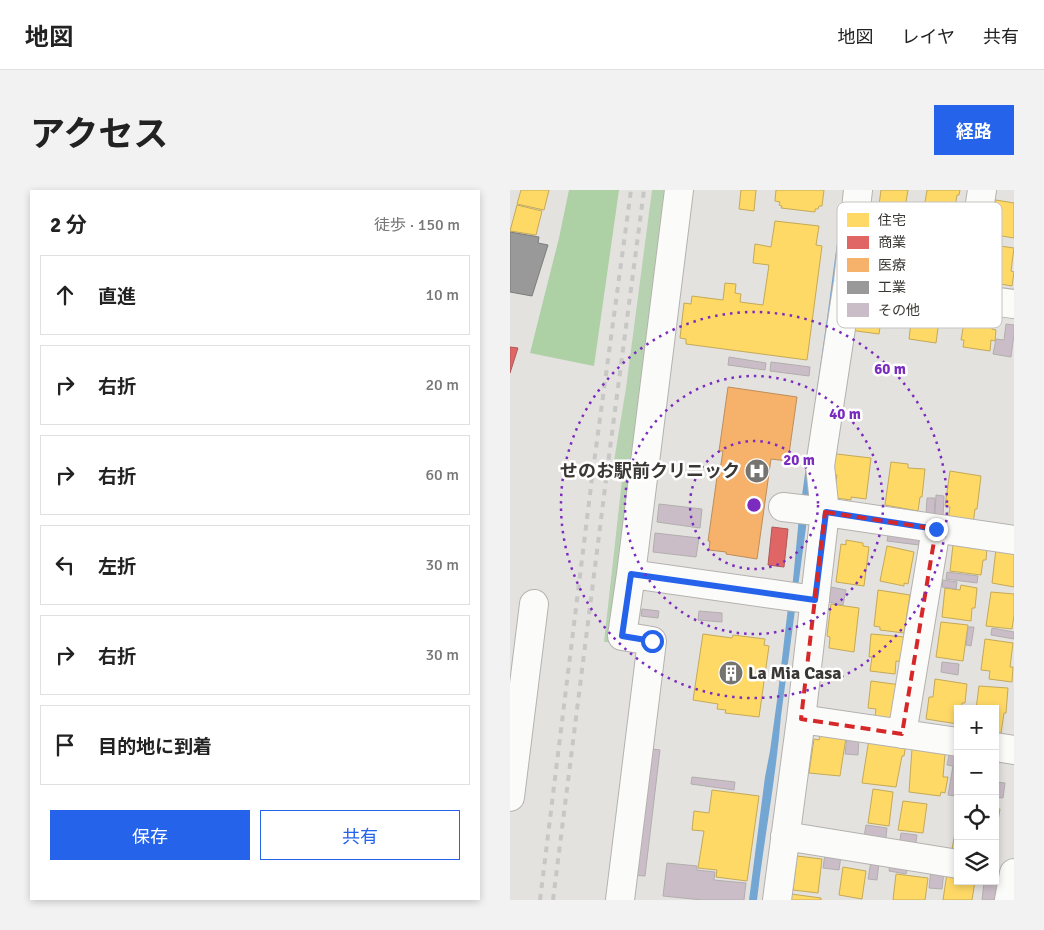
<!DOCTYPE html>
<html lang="ja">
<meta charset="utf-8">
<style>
body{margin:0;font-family:Signika,"Noto Sans JP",sans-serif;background:#f2f2f2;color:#222}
.controls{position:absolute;right:15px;bottom:15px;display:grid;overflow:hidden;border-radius:0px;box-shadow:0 2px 8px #0003}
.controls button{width:45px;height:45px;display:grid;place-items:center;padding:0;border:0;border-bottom:1px solid #e0e0e0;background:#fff;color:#222;font:25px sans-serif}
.stop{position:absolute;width:15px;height:15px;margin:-11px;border:4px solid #2563eb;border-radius:50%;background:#fff}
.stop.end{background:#2563eb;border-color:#fff;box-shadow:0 1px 5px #0008}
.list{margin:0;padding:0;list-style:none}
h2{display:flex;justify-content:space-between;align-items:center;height:65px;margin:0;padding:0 20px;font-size:21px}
h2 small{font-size:16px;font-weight:400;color:#767676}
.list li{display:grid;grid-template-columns:32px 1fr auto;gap:15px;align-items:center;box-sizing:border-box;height:80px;margin:0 10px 10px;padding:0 10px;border:1px solid #e0e0e0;border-radius:0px}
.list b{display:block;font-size:19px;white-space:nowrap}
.list em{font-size:16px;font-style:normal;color:#767676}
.actions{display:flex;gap:10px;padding:15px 20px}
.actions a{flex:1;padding:11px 0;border:1px solid #2563eb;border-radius:0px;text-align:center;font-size:18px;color:#2563eb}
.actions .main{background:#2563eb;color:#fff}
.icon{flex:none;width:28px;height:28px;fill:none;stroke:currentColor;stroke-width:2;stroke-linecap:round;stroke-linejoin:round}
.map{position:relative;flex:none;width:504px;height:710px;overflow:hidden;border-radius:0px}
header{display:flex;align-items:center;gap:30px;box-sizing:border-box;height:70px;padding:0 25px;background:#fff;border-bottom:1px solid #e0e0e0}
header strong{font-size:24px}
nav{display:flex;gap:28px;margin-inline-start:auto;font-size:18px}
.intro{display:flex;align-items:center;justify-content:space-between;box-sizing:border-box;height:120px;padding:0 30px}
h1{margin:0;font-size:35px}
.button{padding:12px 22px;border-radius:0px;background:#2563eb;color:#fff;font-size:18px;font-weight:700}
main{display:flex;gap:30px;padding:0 30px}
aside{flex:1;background:#fff;border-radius:0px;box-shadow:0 2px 8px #0003}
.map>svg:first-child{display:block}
.green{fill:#b7d2b0}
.forest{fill:#aed0a5}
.water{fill:#73a6d2}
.homes{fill:#ffd966;stroke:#c4a957}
.shops{fill:#e06666;stroke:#ae5857}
.health{fill:#f6b26b;stroke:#be8d5b}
.industry{fill:#999;stroke:#7c7c7b}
.building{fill:#cbbdc7;stroke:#b1aeae}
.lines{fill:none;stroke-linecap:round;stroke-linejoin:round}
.minor-casing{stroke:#b4b2af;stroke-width:30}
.minor{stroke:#fbfbfa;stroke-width:28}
.rail{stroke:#c7c7c6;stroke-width:4;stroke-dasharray:6 6;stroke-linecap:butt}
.route{stroke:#2563eb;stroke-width:6}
.marked{fill:none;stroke:#d62828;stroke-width:4;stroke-dasharray:10 6;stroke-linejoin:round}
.ring{fill:none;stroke:#7b2cbf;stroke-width:2.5;stroke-dasharray:2.5 5}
.labels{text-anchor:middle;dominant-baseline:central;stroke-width:5;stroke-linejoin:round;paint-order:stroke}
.poi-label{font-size:18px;font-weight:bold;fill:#3a3835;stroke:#fff;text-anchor:end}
.key{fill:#fff;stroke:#c4c3c2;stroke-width:1}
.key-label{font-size:14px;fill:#3a3835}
.centre{fill:#7b2cbf;stroke:#fff;stroke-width:2.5}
.ring-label{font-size:15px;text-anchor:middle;font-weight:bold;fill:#7b2cbf;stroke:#fff;stroke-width:5;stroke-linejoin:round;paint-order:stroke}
</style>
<header>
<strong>地図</strong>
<nav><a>地図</a><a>レイヤ</a><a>共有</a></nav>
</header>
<div class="intro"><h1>アクセス</h1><a class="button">経路</a></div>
<main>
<aside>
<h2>2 分<small>徒歩 · 150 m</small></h2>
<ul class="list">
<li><svg class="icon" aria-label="ahead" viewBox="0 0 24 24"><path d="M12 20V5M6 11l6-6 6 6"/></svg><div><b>直進</b></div><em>10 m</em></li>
<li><svg class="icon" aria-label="right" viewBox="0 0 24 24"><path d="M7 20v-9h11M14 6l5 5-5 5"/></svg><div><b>右折</b></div><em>20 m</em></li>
<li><svg class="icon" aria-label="right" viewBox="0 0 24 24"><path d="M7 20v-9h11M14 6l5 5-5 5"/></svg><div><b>右折</b></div><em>60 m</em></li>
<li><svg class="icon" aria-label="left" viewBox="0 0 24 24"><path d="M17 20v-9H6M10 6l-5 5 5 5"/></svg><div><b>左折</b></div><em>30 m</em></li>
<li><svg class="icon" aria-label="right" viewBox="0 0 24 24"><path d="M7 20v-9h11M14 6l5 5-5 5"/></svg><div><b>右折</b></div><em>30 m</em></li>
<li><svg class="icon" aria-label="arrive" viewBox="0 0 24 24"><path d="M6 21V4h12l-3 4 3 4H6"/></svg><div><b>目的地に到着</b></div></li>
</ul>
<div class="actions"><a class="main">保存</a><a>共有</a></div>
</aside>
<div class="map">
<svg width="504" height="710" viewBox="0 0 504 710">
<rect width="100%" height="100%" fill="#e4e2de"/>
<path class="green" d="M142 0H159L106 452H94L114 272 104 271 116 198Z"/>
<path class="forest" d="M59 0H109L84 176 20 163 49 48Z"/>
<path class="water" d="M334 0H342L292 367 271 526C266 588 254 649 247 710H239L255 587 260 561 268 503 278 417 283 390 289 327 307 198 318 121Z"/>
<path class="homes" d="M11 0H39L34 20 7 14Z
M231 0H246L244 21 229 19Z
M266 0H314L312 16H309L308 19H305V22L271 18 272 16 269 15 270 12 265 11Z
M371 0H398L393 30 373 27 374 17 369 15Z
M417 0H450L449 5H447L443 28 413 24Z
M486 10 504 13V48L480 44Z
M7 15 32 21 26 45 0 41Z
M265 31 309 36 306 55 312 56 297 170 176 154V149L170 148 174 113 181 114 182 106 213 110 215 93 226 94 225 103 231 104 230 112 253 115 259 75 243 73 245 54 261 57Z
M476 54 504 58 501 81 504 82 502 96 479 92 480 81 472 80Z
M357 105 377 108 373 131H371L369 144 339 140 343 110 356 112Z
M404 113 431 116 426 153 399 149 401 132H398L400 121 403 122Z
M457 125 484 130 482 139 486 140 485 151 481 150 480 161 453 157 454 150H451L454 133 456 134Z
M318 263 361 268 356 309 341 307V310L326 308 324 304 327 285 315 283Z
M381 272 398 274V278L415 279 412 307H410L408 321 375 315Z
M440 281 471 286 467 319H465L463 334 438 330 440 317 435 316Z
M336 350 353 353V356L359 357 354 396 326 392 331 354 336 355Z
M451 354 477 358 476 370H473L471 385 440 381 443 355 451 356Z
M377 356 404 362 398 394 394 393V396L370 391Z
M486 359 504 362V397L482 393Z
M451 395 467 398 465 418H462L461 431 432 427 435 398 450 400Z
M368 400 400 405 394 443 370 440V437L364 436Z
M481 402 504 404V425L502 439 476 436Z
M321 414 349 418 344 462 319 458 320 447 317 446Z
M431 432 458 435 453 471 426 467Z
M193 444 222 448 223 445 255 449 254 455 259 456 249 527 215 523 216 520 207 519 208 514 183 510Z
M361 444 395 447 393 472 386 471 385 484 360 481 362 467H359Z
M475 449 503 453 500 477H503L502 492 479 489 480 481 471 480Z
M425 489 457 494 455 513H452L451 519H448V534L416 529 419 507H423Z
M361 491 391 495 381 529 365 527 366 519 358 518Z
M469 496 498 498 496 523H494L491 543H485V519H466Z
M310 544 336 547 330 586 299 583 304 549 309 550Z
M359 549 396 554 394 566H392L386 597 352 593Z
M402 559 425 561V563L435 564 433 587H438L435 603 431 602 430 606 399 602Z
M363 599 383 602 379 636 358 633Z
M202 600 249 606 237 691 206 687 207 680 188 678 194 641 182 640 184 621 199 623Z
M393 611 417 614 413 643 388 640Z
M485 618 490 619 486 644H485Z
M448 628V665L441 664Z
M287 666 312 669 308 703 283 700Z
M333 677 356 681 352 709 329 705Z
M437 683 448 685V691H465L462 710H433Z
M386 684 418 688 415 710H383Z
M281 704 311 708V710H280Z"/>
<path class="shops" d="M0 157 8 158 0 183Z
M262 337 278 339 274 377 258 375Z"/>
<path class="health" d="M218 197 287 207 278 271 261 269 247 369 216 364V362L199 360 200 351H198L207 287H209L213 261H209Z"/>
<path class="industry" d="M0 42 29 47 28 53 38 55 22 106 0 102Z"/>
<path class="building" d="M496 134 504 135V144L501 167 483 164 486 149 494 150Z
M219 167 256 173 255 180 218 175Z
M261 172 300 177 299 186 260 181Z
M426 305 434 306 433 327 425 326Z
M417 308H425L424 325 416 324Z
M149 314 192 319 190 338 147 332Z
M145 343 189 348 186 367 143 362Z
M378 345 409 349V355L377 351Z
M437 382 468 386 467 393 436 389Z
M433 390 447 392 446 399 432 397Z
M321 397 336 400 333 415 319 412Z
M132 419 149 421 148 428 131 426Z
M189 421 212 423V432L188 430Z
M458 437H464L461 456 456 455Z
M482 438 504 442V449L481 445Z
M432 472 449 474 448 485 431 482Z
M337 547 349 548 348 565 335 564Z
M136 558 150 560 135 686 120 685Z
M440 560 448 562V592L445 606 438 605 443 576 437 575Z
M182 587 225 592 224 600 181 594Z
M485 592 495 593 493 608 485 607Z
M356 635 377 638 375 656 353 653Z
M391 643 407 645 405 659 389 657Z
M315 664 331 666 329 680 313 678Z
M361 671 369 672 367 690 358 689Z
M157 673 187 676V680L205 682 204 690 236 693 234 710H192L153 706Z
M380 673 398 676 396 684 379 681Z
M421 680 434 681 432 699 419 698Z
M474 693 491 695 489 710H472Z"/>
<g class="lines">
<defs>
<path id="minor" d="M169 0 121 384 305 410
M338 92 504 114
M456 108 472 0
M273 317 315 322 504 350
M291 529 448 552
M392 544 426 339
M485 557 504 560
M0 607 24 414
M275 646 448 674
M110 710 142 451 112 446 121 384
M267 710 291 529 315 322 310 276 338 92 348 0
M499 710 504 683"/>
</defs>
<use href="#minor" class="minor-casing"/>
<use href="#minor" class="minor"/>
<path class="rail" d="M30 710 83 280 121 0
M43 710 99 266 134 0"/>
</g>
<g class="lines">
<path class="route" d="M142 451 112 446 121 384 305 410 316 322 426 339"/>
</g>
<path class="marked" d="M315 322 426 339 392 544 291 529Z"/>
<g class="ring">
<circle cx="244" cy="315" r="64"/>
<circle cx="244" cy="315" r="129"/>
<circle cx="244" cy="315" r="193"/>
</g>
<defs>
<symbol id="hospital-disc" viewBox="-11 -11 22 22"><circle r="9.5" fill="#767470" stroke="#fff"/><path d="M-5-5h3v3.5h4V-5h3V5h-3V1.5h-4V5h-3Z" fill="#fff"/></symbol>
<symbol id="building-disc" viewBox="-11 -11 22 22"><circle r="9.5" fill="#767470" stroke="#fff"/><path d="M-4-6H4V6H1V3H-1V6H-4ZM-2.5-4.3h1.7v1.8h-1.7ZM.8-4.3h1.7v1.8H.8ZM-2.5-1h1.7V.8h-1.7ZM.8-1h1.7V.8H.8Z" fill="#fff"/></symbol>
</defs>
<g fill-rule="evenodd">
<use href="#hospital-disc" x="233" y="267" width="28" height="28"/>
<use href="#building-disc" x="207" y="469" width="28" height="28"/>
</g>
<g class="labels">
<g class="poi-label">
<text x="230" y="281">せのお駅前クリニック</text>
<text x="238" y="483" text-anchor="start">La Mia Casa</text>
</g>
</g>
<rect x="327" y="12" width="165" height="126" rx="8" class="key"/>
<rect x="337" y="23" width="22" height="14" fill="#ffd966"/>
<rect x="337" y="46" width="22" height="13" fill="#e06666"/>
<rect x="337" y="68" width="22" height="14" fill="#f6b26b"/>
<rect x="337" y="91" width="22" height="13" fill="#999"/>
<rect x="337" y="113" width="22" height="14" fill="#cbbdc7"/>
<g class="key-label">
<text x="368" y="35">住宅</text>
<text x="368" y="57">商業</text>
<text x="368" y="80">医療</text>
<text x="368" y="102">工業</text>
<text x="368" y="125">その他</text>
</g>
<circle cx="244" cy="315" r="8" class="centre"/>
<g class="ring-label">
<text x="380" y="184">60 m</text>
<text x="335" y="229">40 m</text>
<text x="289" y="275">20 m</text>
</g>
</svg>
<div class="controls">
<button>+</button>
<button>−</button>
<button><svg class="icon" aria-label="locate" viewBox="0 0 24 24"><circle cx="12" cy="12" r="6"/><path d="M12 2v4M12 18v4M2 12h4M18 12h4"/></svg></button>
<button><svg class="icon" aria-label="layers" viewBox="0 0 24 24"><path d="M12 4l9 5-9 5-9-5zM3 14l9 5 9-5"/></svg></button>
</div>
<div class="stop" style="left:142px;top:451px"></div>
<div class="stop end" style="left:426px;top:339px"></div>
</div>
</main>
